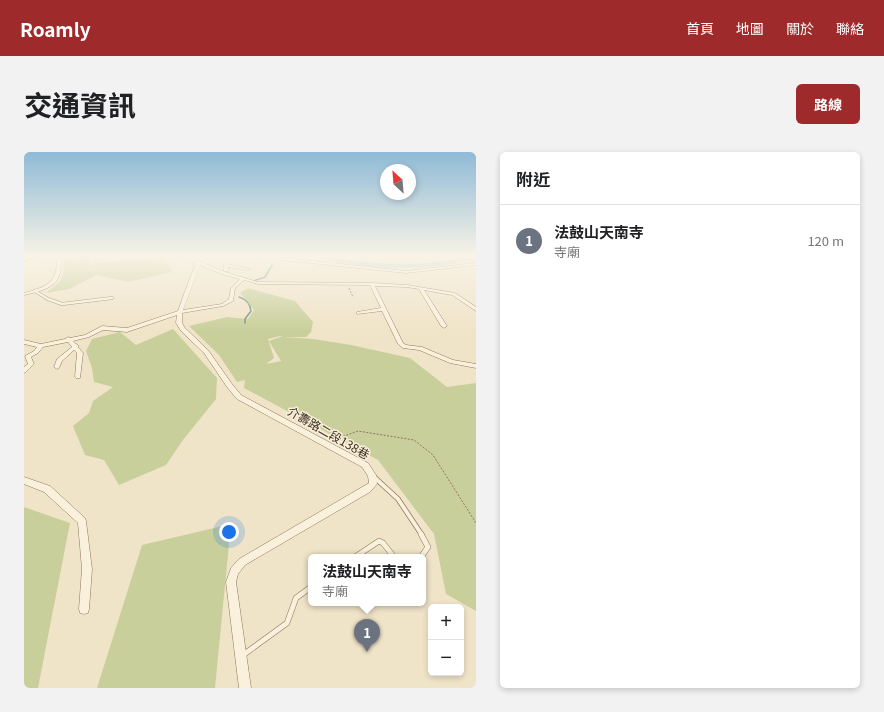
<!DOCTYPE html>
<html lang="zh-TW">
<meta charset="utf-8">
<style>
body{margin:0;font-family:Georgia,"Noto Sans TC",serif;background:#f2f2f2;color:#202124}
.controls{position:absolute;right:12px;bottom:12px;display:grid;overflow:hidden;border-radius:6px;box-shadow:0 2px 6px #0003}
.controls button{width:36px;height:36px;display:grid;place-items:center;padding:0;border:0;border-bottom:1px solid #e0e0e0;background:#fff;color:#202124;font:20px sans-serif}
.compass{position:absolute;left:356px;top:12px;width:36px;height:36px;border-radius:50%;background:#fff;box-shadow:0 2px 6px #0003;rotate:334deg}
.you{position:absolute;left:205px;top:380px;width:14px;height:14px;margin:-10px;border:3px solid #fff;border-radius:50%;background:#1a73e8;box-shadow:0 0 0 6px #1a73e833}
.badge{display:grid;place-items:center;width:26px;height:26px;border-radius:50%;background:#9e2a2b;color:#fff;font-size:13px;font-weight:700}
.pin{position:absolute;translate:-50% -33px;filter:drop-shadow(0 1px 2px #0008)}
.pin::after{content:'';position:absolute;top:21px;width:14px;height:12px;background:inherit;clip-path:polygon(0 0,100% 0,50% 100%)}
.popup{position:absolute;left:284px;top:402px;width:118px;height:52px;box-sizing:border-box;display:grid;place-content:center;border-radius:6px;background:#fff;filter:drop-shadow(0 1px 3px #0005);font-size:13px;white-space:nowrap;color:#757577}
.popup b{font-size:15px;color:#202124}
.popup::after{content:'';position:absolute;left:50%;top:100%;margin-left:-8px;border:8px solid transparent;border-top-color:#fff}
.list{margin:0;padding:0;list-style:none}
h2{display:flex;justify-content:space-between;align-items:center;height:52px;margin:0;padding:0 16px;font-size:17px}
h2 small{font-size:13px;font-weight:400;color:#757577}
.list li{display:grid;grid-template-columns:26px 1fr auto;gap:12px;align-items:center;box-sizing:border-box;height:72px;padding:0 16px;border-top:1px solid #e0e0e0}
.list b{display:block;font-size:15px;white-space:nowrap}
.list p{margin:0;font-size:13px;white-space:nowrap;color:#757577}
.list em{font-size:13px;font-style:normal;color:#757577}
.map{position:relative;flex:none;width:452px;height:536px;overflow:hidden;border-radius:6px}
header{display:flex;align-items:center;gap:24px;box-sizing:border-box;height:56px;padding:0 20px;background:#9e2a2b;color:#fff}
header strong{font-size:19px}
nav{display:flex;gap:22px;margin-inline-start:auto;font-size:14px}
.intro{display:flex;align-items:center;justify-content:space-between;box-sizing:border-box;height:96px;padding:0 24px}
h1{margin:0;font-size:28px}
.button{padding:10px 18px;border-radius:6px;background:#9e2a2b;color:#fff;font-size:14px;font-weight:700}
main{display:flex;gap:24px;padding:0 24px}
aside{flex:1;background:#fff;border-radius:6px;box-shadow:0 2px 6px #0003}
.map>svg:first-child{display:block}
.green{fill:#c9cf9b;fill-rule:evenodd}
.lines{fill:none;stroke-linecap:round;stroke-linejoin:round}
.stream{stroke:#6f938a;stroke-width:1.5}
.river{fill:#a9c4bc;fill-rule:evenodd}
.lane-far2-casing{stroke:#8d765c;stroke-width:3.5}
.lane-far1-casing{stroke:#8d765c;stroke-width:5.5}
.lane-casing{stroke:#8d765c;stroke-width:6}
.street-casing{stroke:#8d765c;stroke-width:1}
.primary-casing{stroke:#5b4430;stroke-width:1}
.path{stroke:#8d765c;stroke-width:1;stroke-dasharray:2 1.5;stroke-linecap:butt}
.lane-far2{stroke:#faf1dc;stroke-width:2.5}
.lane-far1{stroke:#faf1dc;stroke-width:4}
.lane{stroke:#faf1dc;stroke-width:5}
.street{fill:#faf1dc;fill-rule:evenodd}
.primary{fill:#f3d9a0;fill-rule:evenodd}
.labels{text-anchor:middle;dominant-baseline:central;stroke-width:3;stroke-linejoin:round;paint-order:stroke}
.street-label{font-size:12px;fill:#3d2e20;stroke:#f7eed8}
</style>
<header>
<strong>Roamly</strong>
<nav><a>首頁</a><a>地圖</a><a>關於</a><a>聯絡</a></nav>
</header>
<div class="intro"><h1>交通資訊</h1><a class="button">路線</a></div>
<main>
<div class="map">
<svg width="452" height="536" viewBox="0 0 452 536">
<rect width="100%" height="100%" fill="#f0e4c8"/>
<path class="green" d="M67 104H79L64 113 98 108 139 105 148 120 104 130 73 123 45 137 22 141C38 129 41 128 39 107Z
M224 136 271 149 289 170 287 180 282 185H260L289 187 327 193 386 206 423 235 452 231V459L422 442 410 382 354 308 220 236 221 228 213 230 195 203 165 174 203 165 224 167 230 158 216 141ZM256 184H259L245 189 257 209 242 212 250 206 244 187Z
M149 177 193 226 192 247 159 288 142 313 95 333 80 308 61 303 49 274 65 261 69 249 89 235 70 230 68 216 62 199 68 187 96 180 112 193Z
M0 355 46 371 14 536H0Z
M207 372 191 536H73L118 393Z"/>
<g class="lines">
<path class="stream" d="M229 129 241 125 248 113
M215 145C222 147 226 151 227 159L221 167V171"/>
<path class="river" d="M295 104C311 104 327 109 343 110 378 114 413 112 447 104H452V107C408 117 365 119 321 111 313 110 300 109 295 104Z"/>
<defs>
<path id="lane-far2" d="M72 110 83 104
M11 139 24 147 38 152 88 146"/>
<path id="lane-far1" d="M349 324 374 347 398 383"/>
<path id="lane" d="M331 405 355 389 359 391 370 405
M397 405 404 395 397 382
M219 503 263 471 272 446 287 435"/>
<path id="street" d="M32 104H36C41 133 24 138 0 143V141C22 135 36 130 32 104Z
M149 104 165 105 201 120 234 130 348 131 383 133 431 141 452 155V159L428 143 400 138 423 174 420 176 417 174 395 137 383 135 351 134 379 191 382 193 398 195 429 208 452 212V216L426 211 395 198 379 196 374 192 358 159 333 162V160L357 156 346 133 234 132 220 128 211 136 209 149 199 154 158 161V171L161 176 184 198 208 232 217 243 344 311 352 323 353 332 346 340 221 413 214 422 212 430 227 536H215L202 430 207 416 215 407 340 334 345 331 344 324 338 315 213 247 203 235 180 201 157 179 152 171 153 163 103 180 79 178 65 185 49 189 52 192 54 193V195L59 201 56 226H52L51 225 53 201 50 198 38 209 35 216 33 217 30 215 33 207 48 195 44 190 19 195 14 201 7 205 10 212 2 220 0 221V215L4 212 1 204 10 199 13 195 0 192V188L17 192 41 187 44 185 46 186 61 183 78 174 103 176 154 159 160 142 172 111 163 107ZM176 113 197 122 216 127 207 136 205 147 198 152 159 158Z
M192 104H196L203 112 227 117 225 118 204 115V119H200V113Z
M227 104H241L382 119 452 111V113L382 121 229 105Z
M0 325 26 334 61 366 62 369 68 417 65 457 64 461 60 462 56 461 55 457 58 417 54 371 20 340 0 332Z"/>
<path id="primary" d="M4 104H15L0 109V105Z"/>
</defs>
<use href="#lane-far2" class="lane-far2-casing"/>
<use href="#lane-far1" class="lane-far1-casing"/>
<use href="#lane" class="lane-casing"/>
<use href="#street" class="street-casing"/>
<use href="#primary" class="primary-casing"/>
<path class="path" d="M325 136 329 145
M309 288 334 279 390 288 409 303 452 371"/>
<use href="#lane-far2" class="lane-far2"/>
<use href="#lane-far1" class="lane-far1"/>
<use href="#lane" class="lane"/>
<use href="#street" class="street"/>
<use href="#primary" class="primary"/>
</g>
<linearGradient id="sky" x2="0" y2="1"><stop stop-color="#8fbad6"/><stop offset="0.58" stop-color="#f8f3e6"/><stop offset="1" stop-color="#f8f3e6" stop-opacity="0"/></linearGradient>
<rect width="452" height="179" fill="url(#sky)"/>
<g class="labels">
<g class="street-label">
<text transform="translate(305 280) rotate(30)">介壽路二段138巷</text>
</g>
</g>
</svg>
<div class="controls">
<button>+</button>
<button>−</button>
</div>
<svg class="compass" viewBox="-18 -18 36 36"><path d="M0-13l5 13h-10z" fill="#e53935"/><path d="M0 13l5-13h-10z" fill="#757577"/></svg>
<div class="you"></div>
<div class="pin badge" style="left:343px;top:500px;background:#6b7280">1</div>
<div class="popup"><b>法鼓山天南寺</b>寺廟</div>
</div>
<aside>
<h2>附近<small></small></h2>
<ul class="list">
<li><span class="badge" style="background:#6b7280">1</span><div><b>法鼓山天南寺</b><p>寺廟</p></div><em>120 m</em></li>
</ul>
</aside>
</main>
